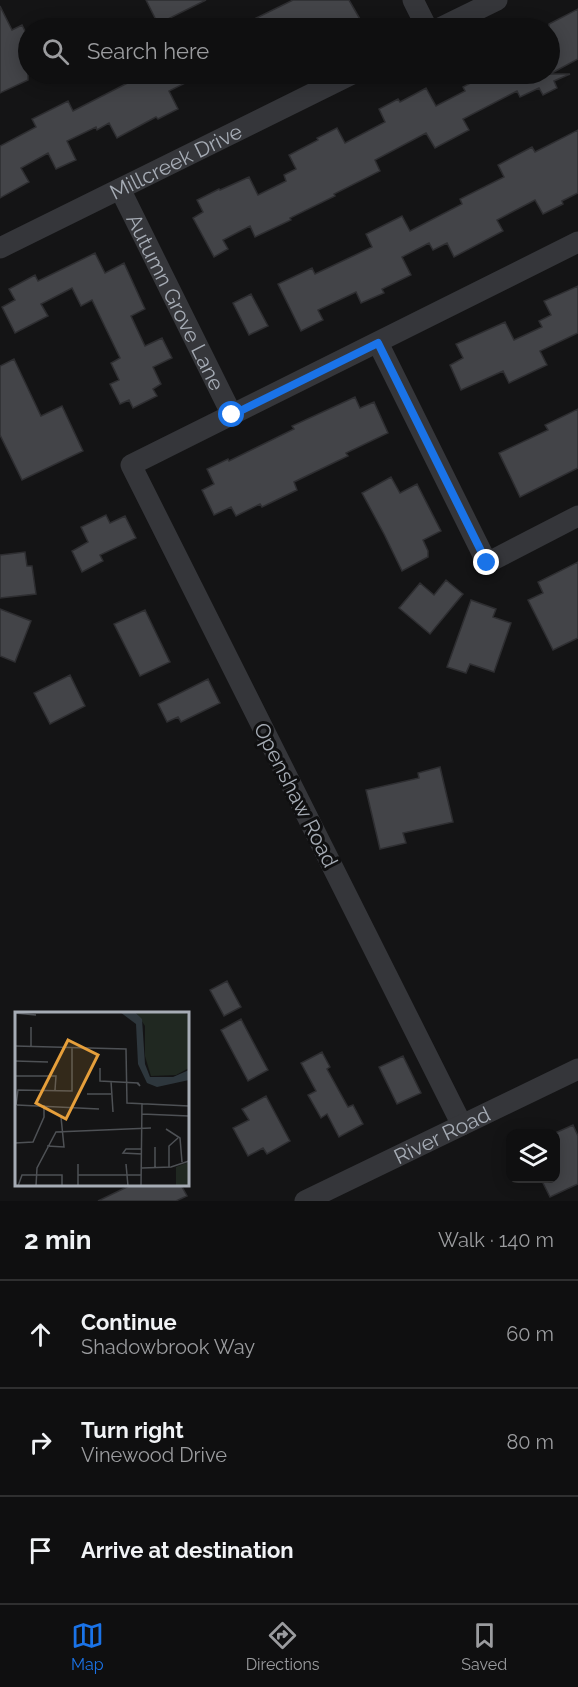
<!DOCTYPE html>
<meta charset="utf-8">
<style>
body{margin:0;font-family:Raleway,sans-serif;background:#1d1d1e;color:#f1f3f6}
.controls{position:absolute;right:18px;bottom:18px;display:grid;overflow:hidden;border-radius:12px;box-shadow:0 3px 15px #0003}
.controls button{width:54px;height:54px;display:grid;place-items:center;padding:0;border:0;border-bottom:2px solid #2f2f30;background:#0f0f10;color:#f1f3f6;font:30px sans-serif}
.stop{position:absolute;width:18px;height:18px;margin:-14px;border:4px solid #1a73e8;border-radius:50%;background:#fff}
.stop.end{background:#1a73e8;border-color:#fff;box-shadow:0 2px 6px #0008}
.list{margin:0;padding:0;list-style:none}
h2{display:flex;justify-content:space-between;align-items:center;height:78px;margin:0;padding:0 24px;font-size:26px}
h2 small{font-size:20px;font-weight:400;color:#9b9c9f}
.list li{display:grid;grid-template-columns:39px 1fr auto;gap:18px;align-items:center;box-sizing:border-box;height:108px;padding:0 24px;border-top:2px solid #2f2f30}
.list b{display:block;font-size:22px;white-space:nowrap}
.list p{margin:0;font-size:20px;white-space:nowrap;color:#9b9c9f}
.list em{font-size:20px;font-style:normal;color:#9b9c9f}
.icon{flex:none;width:33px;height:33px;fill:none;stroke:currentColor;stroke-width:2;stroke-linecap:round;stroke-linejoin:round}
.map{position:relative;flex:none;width:578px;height:1201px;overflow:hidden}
.search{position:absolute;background:#0f0f10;box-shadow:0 3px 15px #0003;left:18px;right:18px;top:18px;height:66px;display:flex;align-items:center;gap:15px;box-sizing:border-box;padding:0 21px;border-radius:33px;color:#9b9c9f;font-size:22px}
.sheet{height:402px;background:#0f0f10}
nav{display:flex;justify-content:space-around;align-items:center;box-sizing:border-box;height:84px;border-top:2px solid #2f2f30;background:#0f0f10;font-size:16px;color:#9b9c9f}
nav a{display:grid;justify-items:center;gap:3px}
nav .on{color:#1a73e8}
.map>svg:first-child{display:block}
.building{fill:#434448;stroke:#2e2e31;stroke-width:1.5}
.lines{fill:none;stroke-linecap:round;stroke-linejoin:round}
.minor{stroke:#35363a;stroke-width:21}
.route{stroke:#1a73e8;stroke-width:8}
.labels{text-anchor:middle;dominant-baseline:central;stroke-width:6;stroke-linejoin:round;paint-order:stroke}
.street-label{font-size:21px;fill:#a6acb5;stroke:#0f0f10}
.inset-road{fill:none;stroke:#4e5155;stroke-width:1.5}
.view{fill:#e69f3b;fill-opacity:0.15;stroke:#e69f3b;stroke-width:3}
.inset-edge{fill:none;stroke:#a6acb5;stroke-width:3}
</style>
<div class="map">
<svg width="578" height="1201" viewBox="0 0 578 1201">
<rect width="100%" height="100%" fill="#141415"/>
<path class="building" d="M146 0H206L158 24Z
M293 0H349L360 19 342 28H236Z
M0 6 12 30 22 25 28 37V80L0 93Z
M578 9V59L550 74H570L554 81 557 88 543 95 539 88 520 97 517 91 463 119 469 130 435 148 426 133 375 160 380 171 334 194 335 196 290 218 291 220 255 237 250 226 223 240 228 249 214 257 193 218 203 212 197 200 219 189 220 190 249 177 258 195 286 181 284 175 296 169 289 155 318 140 317 138 337 128 345 143 385 122 379 109 398 99 400 102 426 88 436 106 465 91 463 87 476 80 472 74H549V24Z
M145 74H203L169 91 178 109 158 119 156 117 117 138 109 123 97 130 96 127 67 141 76 160 56 169 48 153 21 168 29 182 0 198V146L36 127 32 119 68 101 73 111Z
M578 130V193L562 201 563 204 543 214 535 200 497 220 503 231 454 257 447 243 433 250 429 243 402 257 411 275 382 289 384 293 361 303 356 292 318 310 323 320 301 331 278 284 312 268 315 274 372 247 366 234 402 216 410 231 462 204 460 199 504 177 498 165 532 147 535 152Z
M95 253 105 273 124 263 145 309 131 316 145 346 162 338 172 358 153 367 161 384 153 389 157 396 133 408 129 400 120 404 110 384 119 380 111 363 120 358 92 300 81 306 72 288 41 304 48 316 15 333 2 307 15 300 9 289 35 275 38 281Z
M578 286V333L540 351 547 365 509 383 503 371 461 390 450 365 463 358 456 344 505 322 514 340 542 327 539 321 551 315 544 301Z
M251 294 268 326 249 335 233 303Z
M14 359 41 416 62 406 83 451 22 480 0 435V366Z
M355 397 360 408 374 402 388 433 346 453 348 456 294 482 297 490 262 507 260 504 236 516 231 507 214 515 202 490 214 484 207 469 228 459 229 461 294 429 292 426Z
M578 409V468L520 497 499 453 548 430 545 425Z
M391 477 400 493 417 484 441 531 423 540 428 551V557L402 571 384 534 362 493Z
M106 515 110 523 125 516 136 538 100 555 103 561 82 572 72 551 88 542 81 527Z
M25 552 27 566H32L36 594 0 598V555Z
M578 562V638L553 650 528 600 543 593 538 582Z
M446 580 463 594 430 634 399 608 420 583 434 595Z
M471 600 496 609 493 617 511 623 494 672 470 664 466 673 447 667Z
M0 609 31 621 15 662 0 656Z
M145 610 170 662 140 676 114 624Z
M70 675 85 706 50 724 34 693Z
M208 679 220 703 181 722 178 717 167 722 158 704Z
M440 767 453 822 403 833 406 843 380 849 366 790 419 778 418 773Z
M227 981 241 1007 224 1016 210 990Z
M241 1019 268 1070 248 1081 221 1030Z
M322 1052 330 1067 327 1069 348 1107 353 1105 363 1124 339 1137 327 1114 321 1118 308 1095 316 1091 301 1063Z
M403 1056 421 1093 397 1104 379 1067Z
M266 1096 290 1141 267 1154 263 1148 248 1156 233 1128 249 1120 242 1109Z
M573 1125 578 1136V1184L550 1197 541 1179H555V1133Z
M131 1185H181L187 1196 176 1201H98Z"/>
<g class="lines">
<g class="minor">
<path d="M413 0 427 28"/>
<path d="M440 28 497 0"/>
<path id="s1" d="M120 189 232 415"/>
<path id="s2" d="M0 248 352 74"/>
<path d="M378 343 487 563 578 516"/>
<path d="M462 1125 131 465 578 242"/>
<path id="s3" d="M305 1201 578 1069"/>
</g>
</g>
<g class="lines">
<path class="route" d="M232 415 378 343 487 563"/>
</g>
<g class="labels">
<g class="street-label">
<text stroke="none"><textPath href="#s2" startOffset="196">Millcreek Drive</textPath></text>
<text stroke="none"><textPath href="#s1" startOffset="126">Autumn Grove Lane</textPath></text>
<text transform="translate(296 795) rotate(63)">Openshaw Road</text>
<text stroke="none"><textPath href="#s3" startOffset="152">River Road</textPath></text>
</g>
</g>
<g transform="translate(15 1012)">
<rect width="174" height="174" fill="#141415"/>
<path d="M121 0H169L174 4V56L161 63 136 64 130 44V14ZM174 150V174H161V155Z" fill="#202821"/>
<path d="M105 0H120L127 7 130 52 135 65H158L174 58V68L142 75 132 71 123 52 121 12Z" fill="#2e373d"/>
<path class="inset-road" d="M0 1 21 3M16 15V34M0 34 111 37 112 91 174 94M0 49 33 50M85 56V69L123 71 125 74 122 71M0 64H41L40 78M96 69 98 100M72 82H96M1 93 3 78 57 79V35M2 93 84 97M127 102 174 104M151 117 165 126 167 150M0 131 18 130 29 105V93M32 134 49 135 46 105M140 135V156M127 142 108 141 111 137H127M111 152 113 174M127 156 156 155 174 149M154 156V134L163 126M63 163H126M3 174 7 163H47V174M21 174 22 156 41 120 136 116M63 174V152M126 174 127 91"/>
<path class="view" d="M53 28 83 43 51 107 21 91Z"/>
<rect width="174" height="174" class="inset-edge"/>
</g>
</svg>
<div class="controls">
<button><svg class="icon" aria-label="layers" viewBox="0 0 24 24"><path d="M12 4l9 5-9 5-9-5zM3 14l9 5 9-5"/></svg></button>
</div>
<div class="stop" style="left:232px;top:415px"></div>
<div class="stop end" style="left:487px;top:563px"></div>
<div class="search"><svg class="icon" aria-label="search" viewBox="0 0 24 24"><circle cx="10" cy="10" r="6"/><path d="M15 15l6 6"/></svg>Search here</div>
</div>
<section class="sheet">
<h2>2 min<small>Walk · 140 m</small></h2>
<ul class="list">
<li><svg class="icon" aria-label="ahead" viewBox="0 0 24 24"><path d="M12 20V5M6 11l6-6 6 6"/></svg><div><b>Continue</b><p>Shadowbrook Way</p></div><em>60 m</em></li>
<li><svg class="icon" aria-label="right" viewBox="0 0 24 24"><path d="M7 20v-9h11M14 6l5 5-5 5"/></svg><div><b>Turn right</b><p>Vinewood Drive</p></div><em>80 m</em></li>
<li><svg class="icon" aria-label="arrive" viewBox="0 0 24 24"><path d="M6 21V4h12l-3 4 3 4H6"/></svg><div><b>Arrive at destination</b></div></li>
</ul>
</section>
<nav>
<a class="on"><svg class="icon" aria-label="map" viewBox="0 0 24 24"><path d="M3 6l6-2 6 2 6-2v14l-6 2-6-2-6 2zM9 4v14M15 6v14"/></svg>Map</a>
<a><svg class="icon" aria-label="directions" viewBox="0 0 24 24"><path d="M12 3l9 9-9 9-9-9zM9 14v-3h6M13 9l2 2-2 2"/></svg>Directions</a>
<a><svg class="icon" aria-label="saved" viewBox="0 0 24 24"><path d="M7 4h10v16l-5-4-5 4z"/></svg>Saved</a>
</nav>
